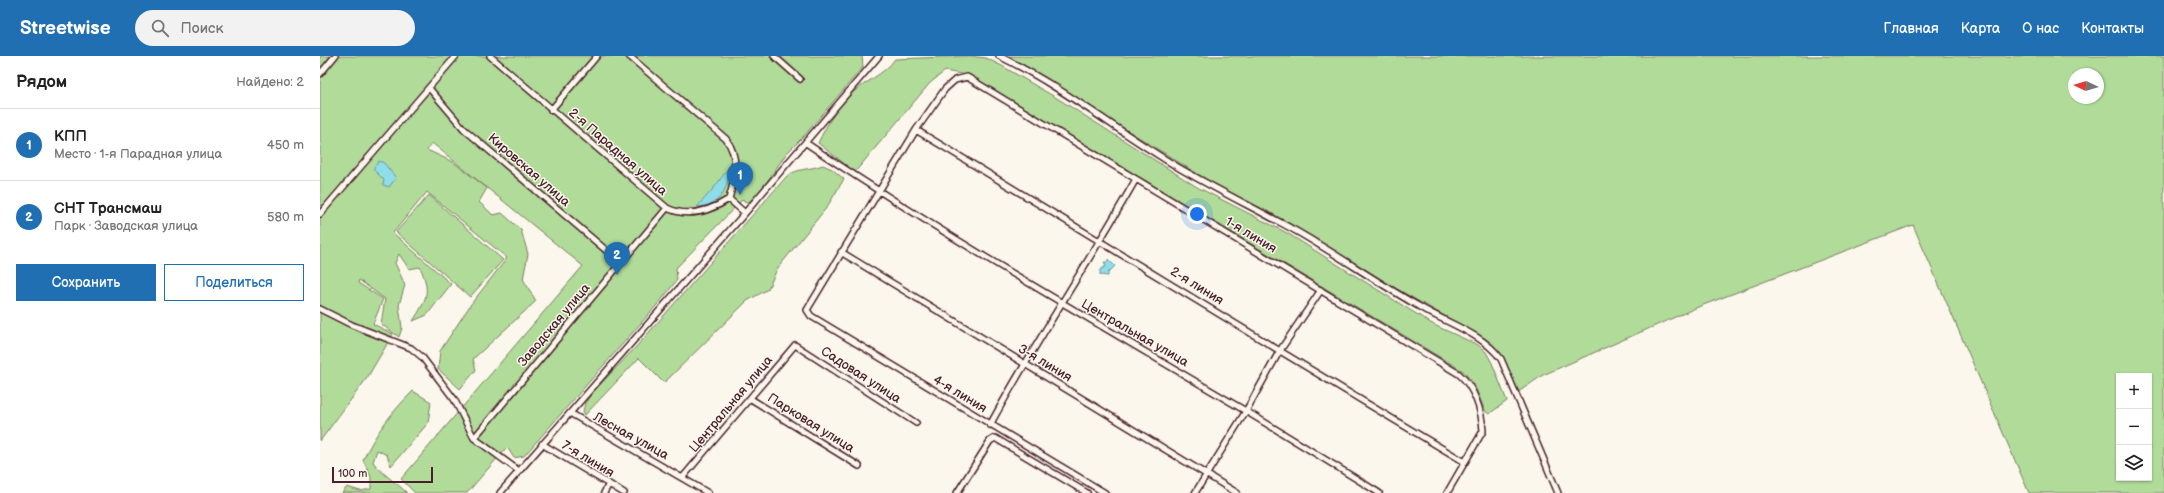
<!DOCTYPE html>
<html lang="ru">
<meta charset="utf-8">
<style>
body{margin:0;font-family:"Balsamiq Sans",sans-serif;background:#f2f2f2;color:#222}
.controls{position:absolute;right:12px;bottom:12px;display:grid;overflow:hidden;border-radius:0px;box-shadow:0 1px 3px #0004}
.controls button{width:36px;height:36px;display:grid;place-items:center;padding:0;border:0;border-bottom:1px solid #e0e0e0;background:#fff;color:#222;font:20px sans-serif}
.compass{position:absolute;left:1748px;top:12px;width:36px;height:36px;border-radius:50%;background:#fff;box-shadow:0 1px 3px #0004;rotate:274deg}
.scale{position:absolute;left:12px;bottom:10px;width:101px;box-sizing:border-box;padding-left:4px;border:2px solid #4a1f2b;border-top:0;font-size:11px;line-height:14px;white-space:nowrap;color:#4a1f2b;-webkit-text-stroke:3px #fbf7ec;paint-order:stroke}
.you{position:absolute;left:877px;top:158px;width:14px;height:14px;margin:-10px;border:3px solid #fff;border-radius:50%;background:#1a73e8;box-shadow:0 0 0 6px #1a73e833}
.badge{display:grid;place-items:center;width:26px;height:26px;border-radius:50%;background:#1f6fb2;color:#fff;font-size:13px;font-weight:700}
.pin{position:absolute;translate:-50% -33px;filter:drop-shadow(0 1px 2px #0008)}
.pin::after{content:'';position:absolute;top:21px;width:14px;height:12px;background:inherit;clip-path:polygon(0 0,100% 0,50% 100%)}
.list{margin:0;padding:0;list-style:none}
h2{display:flex;justify-content:space-between;align-items:center;height:52px;margin:0;padding:0 16px;font-size:17px}
h2 small{font-size:13px;font-weight:400;color:#767676}
.list li{display:grid;grid-template-columns:26px 1fr auto;gap:12px;align-items:center;box-sizing:border-box;height:72px;padding:0 16px;border-top:1px solid #e0e0e0}
.list b{display:block;font-size:15px;white-space:nowrap}
.list p{margin:0;font-size:13px;white-space:nowrap;color:#767676}
.list em{font-size:13px;font-style:normal;color:#767676}
.actions{display:flex;gap:8px;padding:12px 16px}
.actions a{flex:1;padding:9px 0;border:1px solid #1f6fb2;border-radius:0px;text-align:center;font-size:14px;color:#1f6fb2}
.actions .main{background:#1f6fb2;color:#fff}
.icon{flex:none;width:22px;height:22px;fill:none;stroke:currentColor;stroke-width:2;stroke-linecap:round;stroke-linejoin:round}
.map{position:relative;flex:none;width:1844px;height:437px;overflow:hidden}
header{display:flex;align-items:center;gap:24px;box-sizing:border-box;height:56px;padding:0 20px;background:#1f6fb2;color:#fff}
header strong{font-size:19px}
nav{display:flex;gap:22px;margin-inline-start:auto;font-size:14px}
.search{width:280px;height:36px;background:#f2f2f2;display:flex;align-items:center;gap:10px;box-sizing:border-box;padding:0 14px;border-radius:22px;color:#767676;font-size:15px}
main{display:flex}
aside{flex:1;background:#fff}
.map>svg:first-child{display:block}
.green{fill:#b0db99;stroke:#7d7d62;fill-rule:evenodd}
.water{fill:#8ddee9;stroke:#72929d}
.lines{fill:none;stroke-linecap:round;stroke-linejoin:round}
.minor-casing{stroke:#4a1f2b;stroke-width:8}
.minor{stroke:#fbf7ec;stroke-width:5}
.labels{text-anchor:middle;dominant-baseline:central;stroke-width:3;stroke-linejoin:round;paint-order:stroke}
.street-label{font-size:13px;fill:#4a1f2b;stroke:#fbf7ec}
</style>
<header>
<strong>Streetwise</strong>
<div class="search"><svg class="icon" aria-label="search" viewBox="0 0 24 24"><circle cx="10" cy="10" r="6"/><path d="M15 15l6 6"/></svg>Поиск</div>
<nav><a>Главная</a><a>Карта</a><a>О нас</a><a>Контакты</a></nav>
</header>
<main>
<aside>
<h2>Рядом<small>Найдено: 2</small></h2>
<ul class="list">
<li><span class="badge">1</span><div><b>КПП</b><p>Место · 1-я Парадная улица</p></div><em>450 m</em></li>
<li><span class="badge">2</span><div><b>СНТ Трансмаш</b><p>Парк · Заводская улица</p></div><em>580 m</em></li>
</ul>
<div class="actions"><a class="main">Сохранить</a><a>Поделиться</a></div>
</aside>
<div class="map">
<svg width="1844" height="437" viewBox="0 0 1844 437">
<rect width="100%" height="100%" fill="#fbf7ec"/>
<filter id="ink" filterUnits="userSpaceOnUse"><feTurbulence type="fractalNoise" baseFrequency=".025" numOctaves="2"/><feDisplacementMap in="SourceGraphic" scale="8" xChannelSelector="R" yChannelSelector="G"/><feConvolveMatrix kernelMatrix="1 2 1 2 8 2 1 2 1" color-interpolation-filters="sRGB"/></filter>
<g filter="url(#ink)">
<path class="green" d="M0 0H542L543 11 483 81 466 98 442 133 429 146H425L423 143 356 212 357 224 343 242 204 400 194 402 187 391 147 437H95L81 423 263 210 112 87 107 94 133 106 167 132 159 146 173 159 182 157 201 174 208 198 203 223 216 245 153 303 156 314 140 333 118 313 120 295 151 248 187 202 107 136 73 177 131 228 107 259 93 265C107 243 111 236 100 211L89 213 79 198 75 207 85 229 79 249 82 272 79 281 61 268 65 243 39 224 38 227 63 243 53 268 73 278 47 322 0 385Z
M650 0 666 2 682 10 740 44 877 131 967 177 1114 269 1158 289 1166 296 1172 307 1187 345 1169 358 1165 355 1154 328 1143 315 651 20 625 15 610 27 535 116 498 87C506 70 516 53 529 40 543 26 564 19 575 3Z
M688 0H1844V437H1709L1593 169 1378 251 1223 319 1197 337C1190 318 1184 295 1166 283L1050 218 953 158 913 140ZM1754 18H1778V42H1754ZM1799 320H1829V422H1799Z
M503 109 512 113 524 123 507 151 457 213 448 233 427 245 344 327 319 302 265 359 263 355 265 347 272 337 316 291 467 120C478 112 489 114 503 109Z
M109 139 183 204 150 241 76 176Z
M93 335 111 346 108 367 71 410 67 399 57 394 53 406C62 418 76 426 87 437H22L27 431 40 435 51 433V421L43 404C56 376 72 356 93 335Z"/>
<path class="water" d="M59 105 64 107 76 122 69 131 63 129 64 124 54 114V111Z
M411 109C407 132 403 149 377 151L393 133Z
M788 203 795 210 788 217V220L780 219V214L786 210 784 206H788Z"/>
<g class="lines">
<defs>
<path id="minor" d="M170 0 347 152C368 162 390 155 409 143L425 157
M309 0 406 83C420 102 415 122 409 143
M454 0 480 23
M679 0C743 31 800 77 861 113 899 135 938 154 976 175 1018 199 1058 227 1100 251 1126 267 1162 277 1181 303L1238 437
M0 18 15 0
M109 32 144 73 301 207
M231 54 277 0
M596 74C779 184 961 297 1145 406
M486 87C627 182 777 267 924 354 969 381 1014 409 1059 437
M0 158 136 0
M521 196 917 437
M0 253 32 269 91 292 102 301 134 343 154 382 199 415
M431 343 539 410
M250 357 388 437
M670 369C716 285 769 206 816 123
M154 382 347 152
M222 388 304 437
M363 421 475 289 596 367
M180 437 425 157 559 0
M284 437 289 428
M637 437 670 385 675 382 767 437
M785 437 491 260 487 254 596 74 625 33 635 24 647 21 1139 318C1154 331 1162 355 1163 375L1127 437
M875 437 926 355 959 296 1001 234"/>
</defs>
<use href="#minor" class="minor-casing"/>
<use href="#minor" class="minor"/>
</g>
</g>
<g class="labels">
<g class="street-label">
<text transform="translate(298 96) rotate(41)">2-я Парадная улица</text>
<text transform="translate(209 114) rotate(41)">Кировская улица</text>
<text transform="translate(931 179) rotate(31)">1-я линия</text>
<text transform="translate(877 230) rotate(32)">2-я линия</text>
<text transform="translate(234 269) rotate(-50)">Заводская улица</text>
<text transform="translate(815 277) rotate(30)">Центральная улица</text>
<text transform="translate(725 307) rotate(31)">3-я линия</text>
<text transform="translate(541 319) rotate(33)">Садовая улица</text>
<text transform="translate(640 338) rotate(31)">4-я линия</text>
<text transform="translate(411 348) rotate(-50)">Центральная улица</text>
<text transform="translate(491 367) rotate(32)">Парковая улица</text>
<text transform="translate(311 380) rotate(29)">Лесная улица</text>
<text transform="translate(268 403) rotate(31)">7-я линия</text>
</g>
</g>
</svg>
<div class="controls">
<button>+</button>
<button>−</button>
<button><svg class="icon" aria-label="layers" viewBox="0 0 24 24"><path d="M12 4l9 5-9 5-9-5zM3 14l9 5 9-5"/></svg></button>
</div>
<svg class="compass" viewBox="-18 -18 36 36"><path d="M0-13l5 13h-10z" fill="#e53935"/><path d="M0 13l5-13h-10z" fill="#767676"/></svg>
<div class="scale">100 m</div>
<div class="you"></div>
<div class="pin badge" style="left:420px;top:139px">1</div>
<div class="pin badge" style="left:297px;top:219px">2</div>
</div>
</main>
